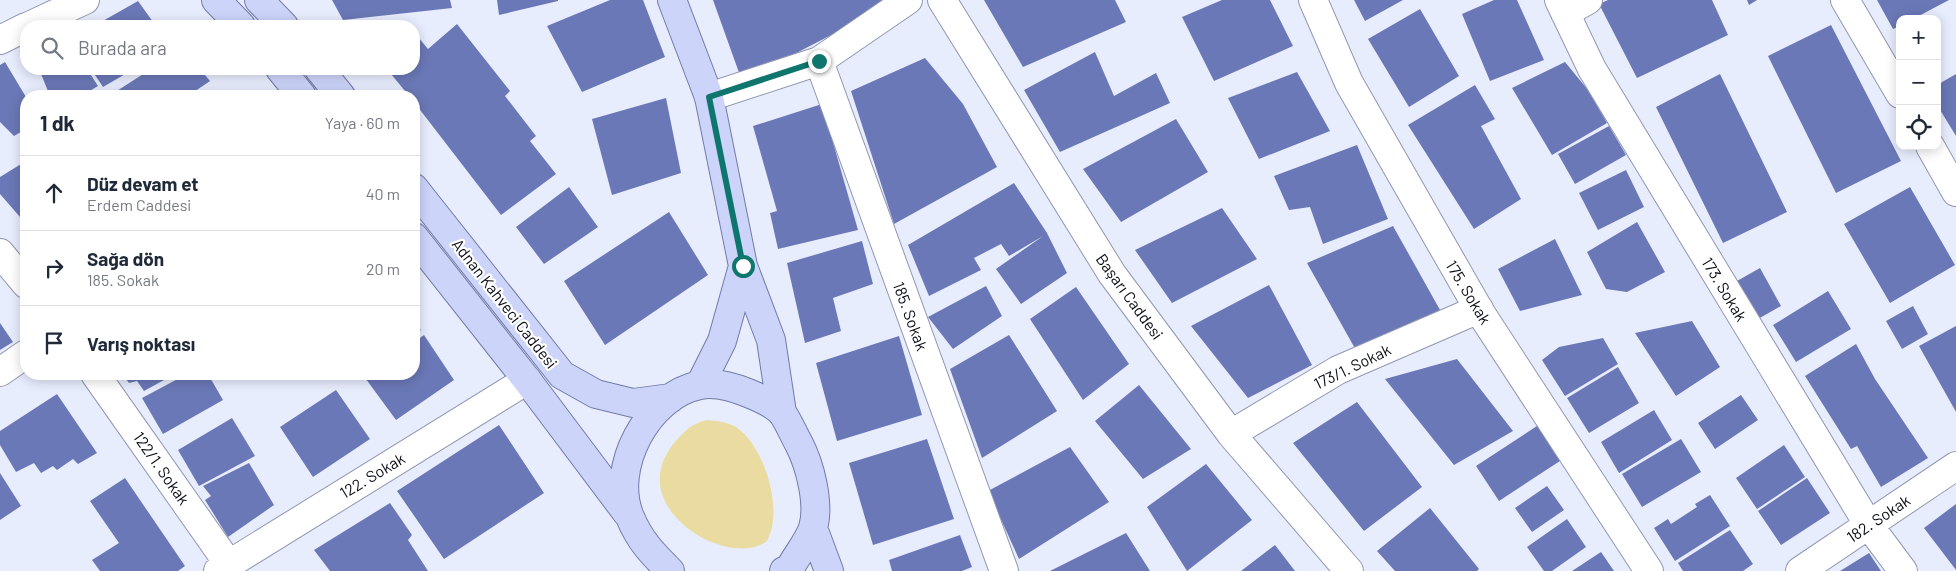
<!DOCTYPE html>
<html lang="tr">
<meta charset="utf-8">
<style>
body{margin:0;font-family:Barlow,sans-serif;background:#f6f6f7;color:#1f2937}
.controls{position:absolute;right:15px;top:15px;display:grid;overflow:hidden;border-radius:10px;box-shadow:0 2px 12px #0003}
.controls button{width:45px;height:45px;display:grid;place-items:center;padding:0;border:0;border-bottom:1px solid #e0e1e3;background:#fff;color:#1f2937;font:25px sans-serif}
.stop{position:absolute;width:15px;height:15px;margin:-11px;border:4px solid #0f766e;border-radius:50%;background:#fff}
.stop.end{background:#0f766e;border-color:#fff;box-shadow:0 1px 5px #0008}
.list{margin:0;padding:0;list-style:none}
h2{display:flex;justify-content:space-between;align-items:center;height:65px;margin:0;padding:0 20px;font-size:21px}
h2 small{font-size:16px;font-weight:400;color:#747a83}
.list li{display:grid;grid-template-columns:32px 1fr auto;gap:15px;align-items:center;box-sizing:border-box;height:75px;padding:0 20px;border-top:1px solid #e0e1e3}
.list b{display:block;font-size:19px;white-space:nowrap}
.list p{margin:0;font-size:16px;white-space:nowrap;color:#747a83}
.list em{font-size:16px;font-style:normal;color:#747a83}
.icon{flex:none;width:28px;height:28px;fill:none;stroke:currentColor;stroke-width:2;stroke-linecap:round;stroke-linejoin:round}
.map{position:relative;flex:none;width:1956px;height:571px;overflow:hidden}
.search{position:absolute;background:#fff;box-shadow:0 2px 12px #0003;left:20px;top:20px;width:400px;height:55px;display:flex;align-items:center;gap:12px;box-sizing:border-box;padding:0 18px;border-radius:20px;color:#747a83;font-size:19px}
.panel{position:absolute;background:#fff;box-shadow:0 2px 12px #0003;left:20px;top:90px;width:400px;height:290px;border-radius:20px}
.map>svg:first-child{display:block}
.green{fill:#eadca1}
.building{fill:#6b78b7}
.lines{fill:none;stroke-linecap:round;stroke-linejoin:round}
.minor-casing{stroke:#9197b2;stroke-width:30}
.major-casing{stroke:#727ba7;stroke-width:30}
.minor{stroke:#fff;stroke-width:28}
.major{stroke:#ccd4fa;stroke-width:28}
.route{stroke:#0f766e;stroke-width:6}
.labels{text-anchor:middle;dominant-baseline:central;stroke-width:4.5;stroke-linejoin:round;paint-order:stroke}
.street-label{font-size:16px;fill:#090b14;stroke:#fff}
</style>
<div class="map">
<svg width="1956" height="571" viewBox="0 0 1956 571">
<rect width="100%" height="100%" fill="#e8edfe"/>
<path class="green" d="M707 420C717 421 727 422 736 427 765 446 784 511 767 541 727 571 619 505 676 441 685 430 693 423 707 420Z"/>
<path class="building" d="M332 0H450L452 8 343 20Z
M497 0H558V1L499 15Z
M610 0H643L665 57 582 92 547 26Z
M713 0H890L837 32 742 81Z
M984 0H1115L1126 22 1023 67Z
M1222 0H1270L1293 46 1214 81 1182 17Z
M1354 0H1403L1365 21Z
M1494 0H1517L1544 60 1490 81 1462 14Z
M1608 0H1712L1728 35 1637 78 1599 4Z
M1747 0H1757L1749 5Z
M1877 0H1949L1913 19H1900V26L1893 29Z
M138 1 156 26H94Z
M1420 9 1459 76 1409 107 1368 39Z
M457 24 510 91 505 96 536 136 530 141 556 174 501 215 414 102V96H409L387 69H414V32L428 49Z
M1831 25 1901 161 1836 193 1768 56Z
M1095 52 1114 96 1156 73 1170 103 1060 152 1024 90Z
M925 58 963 104 997 167 894 224 851 91Z
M5 62 26 97V129L14 136 0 122V65Z
M1565 62 1588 90 1607 123 1552 155 1512 88Z
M39 69H87L98 86 81 96H50Z
M91 69H134L103 87Z
M151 69H200L210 81 188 96H109Z
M1297 72 1330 131 1259 159 1228 98Z
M1720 74 1787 212 1723 243 1656 107Z
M1956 74V136L1937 105V85Z
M1475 85 1495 119 1481 126 1521 199 1474 229 1408 125Z
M666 98 681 173 612 195 592 119Z
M822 104 858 230 778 249 770 213 777 211 753 126Z
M1176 119 1208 172 1121 222 1083 169Z
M1609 126 1626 155 1575 184 1558 154Z
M1357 145 1388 219 1323 244 1310 207 1289 210 1274 176Z
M26 161V215L20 217 0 194V177Z
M1626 170 1644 207 1598 230 1579 193Z
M1014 183 1047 233 1067 273 1021 304 996 269 1043 236 1009 256 1001 244 974 258 981 270 929 296 908 245Z
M569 187 598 227 544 264 516 227Z
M1910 187 1955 265 1890 303 1844 224Z
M1222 208 1257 259 1172 303 1135 250Z
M669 212 708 275 605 345 564 281Z
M1637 222 1665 272 1627 292 1606 289 1587 252Z
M1393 226 1444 317 1357 352 1307 263Z
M1555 239 1582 295 1520 311 1498 269Z
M862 241 873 284 833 298 841 331 805 343 787 263Z
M1760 268 1781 306 1758 319 1737 281Z
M1269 285 1312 365 1248 398 1191 326Z
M986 286 1002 316 953 349 928 317Z
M1076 287 1129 364 1083 400 1030 319Z
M1828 291 1851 329 1796 362 1773 325Z
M1913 306 1928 334 1902 349 1886 321Z
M1692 321 1720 367 1676 396 1635 333Z
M414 322 421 330 414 335Z
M0 323 13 342 0 350Z
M1956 326V412L1919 346Z
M424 335 454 380 396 420 363 375 414 374V342Z
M1009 335 1057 411 982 458 950 369Z
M899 336 922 415 837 441 816 363Z
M1603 338 1618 364 1565 396 1542 360 1559 347Z
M1856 344 1875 379 1928 458 1881 487 1857 446 1851 449 1805 376Z
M1457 359 1513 431 1454 465 1385 379Z
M1618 367 1639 403 1589 433 1567 398Z
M122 374H175L144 391 137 381 129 383Z
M187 374H208L223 400 163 434 142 398Z
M1139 385 1191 449 1143 479 1095 421Z
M336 390 370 439 313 477 280 427Z
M57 394 97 453 78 464 73 459 57 470 53 466 41 473 34 463 16 472 0 445V431Z
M1741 395 1758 420 1715 449 1698 423Z
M1357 402 1422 487 1364 531 1293 443Z
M1654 410 1672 440 1619 473 1601 442Z
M232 418 255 456 199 486 178 450Z
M1540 424 1563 459 1499 501 1476 466Z
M499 425 544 493 444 559 397 491Z
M927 439 954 519 873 545 849 463Z
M1681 439 1701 472 1642 507 1622 474Z
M1784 445 1805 477 1757 509 1736 478Z
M1070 447 1109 502 1019 559 988 491Z
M249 463 274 505 228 537 205 500 211 496 203 486Z
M1206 464 1252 520 1187 571 1147 507Z
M0 473 21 506 0 520Z
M125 478 185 566 178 571H100L92 560 119 543 90 501Z
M1807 478 1830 513 1781 545 1758 511Z
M1547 486 1564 510 1532 532 1515 508Z
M1710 495 1730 526 1675 561 1654 528 1668 519 1671 524 1697 507 1695 504Z
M390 503 412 535 408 540 428 571H330L314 550Z
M1956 504V570L1924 528Z
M1430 508 1479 569 1477 571H1395L1377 551Z
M1567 519 1586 547 1552 571H1544L1527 547Z
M1730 530 1753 564 1743 571H1683L1678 563Z
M1126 533 1150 571H1050Z
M960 535 972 567 962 571H892L889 560Z
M1275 545 1295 571H1241Z
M1601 552 1614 571H1572Z
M1869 553 1881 571H1840Z"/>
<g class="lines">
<defs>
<path id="minor" d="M942 0 1112 274 1231 434 1349 571
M1313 0 1349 83 1482 315 1649 571
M1559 0 1592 69 1868 524 1903 571
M1845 0 1900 94
M1565 13 1588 0
M29 26 85 0
M0 40 26 27
M819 61 1004 571
M709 97 819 61 908 0
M1930 146 1956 192
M0 253 26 284
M0 372 26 354
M95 374 228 563
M1231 434 1338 370 1479 309
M218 571 527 380
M1800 571 1956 466"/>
<path id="major" d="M216 0 241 26
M259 0 284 26
M672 0 709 97 743 266 771 340 782 413
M280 69 302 96
M319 69 341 96
M414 188 562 375 596 394 633 403 671 398
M414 237 527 380 627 513
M700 385 722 341 743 266
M813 528 829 571
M670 571C652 553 640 541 630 517 609 468 648 395 700 385 715 382 733 387 748 393 758 397 776 405 783 414 789 423 794 435 799 444 810 465 820 504 813 528 808 542 797 555 790 568L784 571"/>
</defs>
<use href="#minor" class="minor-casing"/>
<use href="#major" class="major-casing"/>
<use href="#minor" class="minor"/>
<use href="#major" class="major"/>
</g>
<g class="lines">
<path class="route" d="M743 266 709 97 819 61"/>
</g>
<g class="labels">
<g class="street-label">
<text transform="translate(1725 289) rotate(59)">173. Sokak</text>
<text transform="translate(1469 292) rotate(59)">175. Sokak</text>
<text transform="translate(1130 296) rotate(54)">Başarı Caddesi</text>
<text transform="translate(505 303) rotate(52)">Adnan Kahveci Caddesi</text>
<text transform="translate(911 316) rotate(70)">185. Sokak</text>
<text transform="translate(1352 366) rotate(-26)">173/1. Sokak</text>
<text transform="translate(162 468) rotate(55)">122/1. Sokak</text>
<text transform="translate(372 475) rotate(-31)">122. Sokak</text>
<text transform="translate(1878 518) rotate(-34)">182. Sokak</text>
</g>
</g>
</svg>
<div class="controls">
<button>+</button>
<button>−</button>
<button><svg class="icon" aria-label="locate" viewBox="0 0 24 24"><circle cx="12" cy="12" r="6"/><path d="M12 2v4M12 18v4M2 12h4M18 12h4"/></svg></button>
</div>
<div class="stop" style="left:743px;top:266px"></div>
<div class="stop end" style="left:819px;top:61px"></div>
<div class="search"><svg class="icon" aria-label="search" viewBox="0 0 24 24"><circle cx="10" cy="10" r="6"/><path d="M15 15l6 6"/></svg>Burada ara</div>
<section class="panel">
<h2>1 dk<small>Yaya · 60 m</small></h2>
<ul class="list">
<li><svg class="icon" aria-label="ahead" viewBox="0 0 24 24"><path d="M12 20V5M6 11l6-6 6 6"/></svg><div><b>Düz devam et</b><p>Erdem Caddesi</p></div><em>40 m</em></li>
<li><svg class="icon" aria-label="right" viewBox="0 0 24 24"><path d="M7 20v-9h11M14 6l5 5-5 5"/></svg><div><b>Sağa dön</b><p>185. Sokak</p></div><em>20 m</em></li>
<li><svg class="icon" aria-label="arrive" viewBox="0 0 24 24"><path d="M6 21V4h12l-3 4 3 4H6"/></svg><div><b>Varış noktası</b></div></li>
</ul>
</section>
</div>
